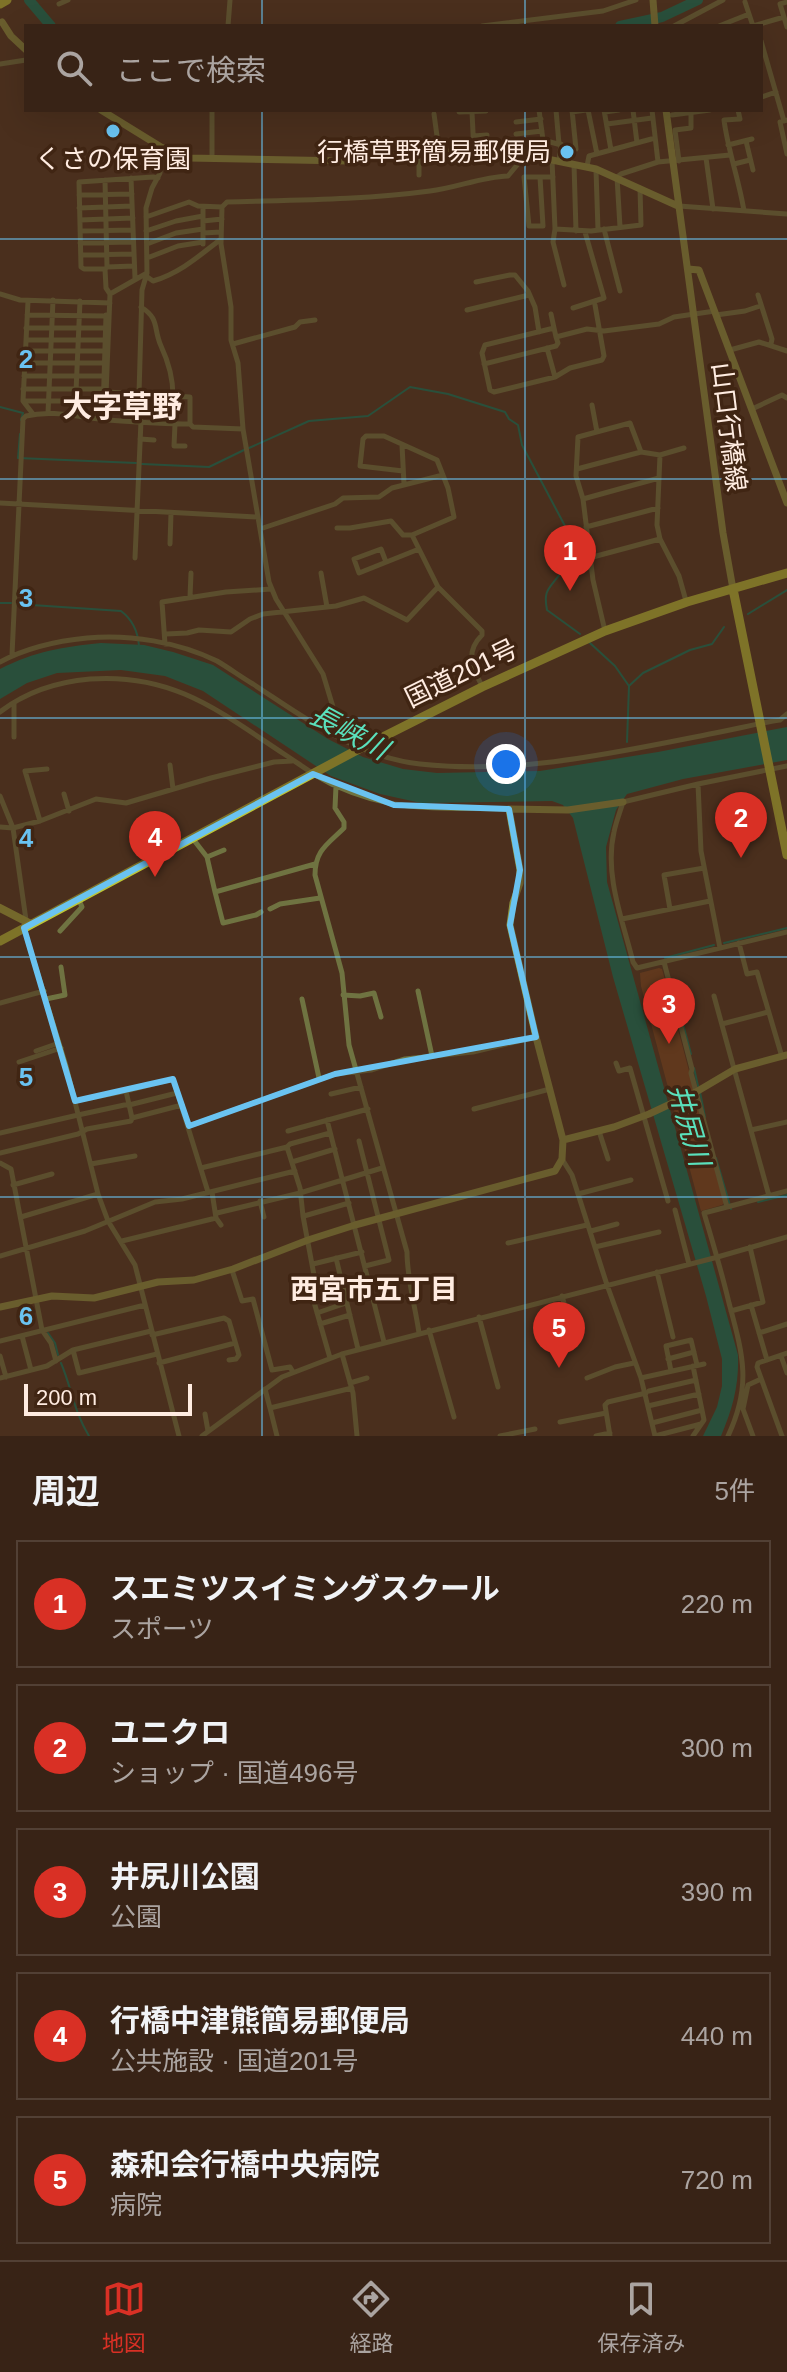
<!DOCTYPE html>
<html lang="ja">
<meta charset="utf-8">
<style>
body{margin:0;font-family:Helvetica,"Noto Sans JP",sans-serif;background:#3f2b1f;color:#f1f3f6}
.scale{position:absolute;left:24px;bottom:20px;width:168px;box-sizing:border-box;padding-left:8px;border:4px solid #ffece1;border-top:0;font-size:22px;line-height:28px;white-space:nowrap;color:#ffece1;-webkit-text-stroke:6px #402513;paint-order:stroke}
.you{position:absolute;left:506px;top:764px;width:28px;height:28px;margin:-20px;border:6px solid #fff;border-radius:50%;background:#1a73e8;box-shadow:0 0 0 12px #1a73e833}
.badge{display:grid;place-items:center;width:52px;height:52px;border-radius:50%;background:#d93025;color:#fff;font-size:26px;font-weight:700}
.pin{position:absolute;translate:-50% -66px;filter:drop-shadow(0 2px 4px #0008)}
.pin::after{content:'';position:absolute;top:42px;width:28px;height:24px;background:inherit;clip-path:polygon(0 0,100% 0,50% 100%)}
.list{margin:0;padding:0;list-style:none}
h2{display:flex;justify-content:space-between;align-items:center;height:104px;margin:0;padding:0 32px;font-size:34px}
h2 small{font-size:26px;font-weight:400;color:#aba4a1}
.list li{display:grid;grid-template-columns:52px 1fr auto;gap:24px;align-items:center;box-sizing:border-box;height:128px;margin:0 16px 16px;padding:0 16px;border:2px solid #524035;border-radius:0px}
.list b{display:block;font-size:30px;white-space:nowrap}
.list p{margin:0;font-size:26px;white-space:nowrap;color:#aba4a1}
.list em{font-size:26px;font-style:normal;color:#aba4a1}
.icon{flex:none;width:44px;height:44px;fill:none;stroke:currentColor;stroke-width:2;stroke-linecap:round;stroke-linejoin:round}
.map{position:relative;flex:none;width:787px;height:1436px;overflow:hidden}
.search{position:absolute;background:#382316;box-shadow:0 8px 32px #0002;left:24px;right:24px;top:24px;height:88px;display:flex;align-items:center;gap:20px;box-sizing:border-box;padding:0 28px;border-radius:0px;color:#aba4a1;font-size:30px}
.sheet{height:824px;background:#382316}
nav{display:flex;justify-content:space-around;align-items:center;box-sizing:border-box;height:112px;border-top:2px solid #524035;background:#382316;font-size:22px;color:#aba4a1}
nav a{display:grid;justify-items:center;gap:4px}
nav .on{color:#d93025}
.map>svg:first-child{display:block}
.park{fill:#7b441d}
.water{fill:#00775f}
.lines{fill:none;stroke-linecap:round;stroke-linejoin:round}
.stream{stroke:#00775f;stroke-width:2}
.river{stroke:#00775f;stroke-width:10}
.street{stroke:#6f7341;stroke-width:5}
.secondary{stroke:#8f9441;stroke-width:7}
.primary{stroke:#a7ae3d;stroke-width:8}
.highway{stroke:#bdc537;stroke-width:9}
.marked{fill:none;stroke:#6ac3f1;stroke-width:6;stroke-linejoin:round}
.grid{fill:none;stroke:#6ac3f1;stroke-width:2;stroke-opacity:0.55}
.poi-dot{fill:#6ac3f1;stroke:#402513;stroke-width:3}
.labels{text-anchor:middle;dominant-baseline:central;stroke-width:7;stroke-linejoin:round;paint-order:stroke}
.poi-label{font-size:26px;fill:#ffece1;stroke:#402513;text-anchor:end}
.street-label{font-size:26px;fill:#ffece1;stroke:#402513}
.water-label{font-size:28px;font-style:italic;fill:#5ae0bc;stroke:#402513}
.neighbourhood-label{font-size:28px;font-weight:bold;fill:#ffece1;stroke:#402513}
.quarter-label{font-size:30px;font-weight:bold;fill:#ffece1;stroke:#402513}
.grid-label{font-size:26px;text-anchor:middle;font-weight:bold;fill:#6ac3f1;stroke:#402513;stroke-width:7;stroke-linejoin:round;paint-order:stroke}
</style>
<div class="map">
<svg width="787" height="1436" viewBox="0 0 787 1436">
<rect width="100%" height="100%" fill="#4b2f1d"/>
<path class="park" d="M659 968 662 969 724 1203 722 1205 701 1211 641 986 640 973Z"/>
<path class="water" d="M101 643 144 645 173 652 213 665 328 739 363 757 403 769 437 773 540 771 658 752 787 727V760L683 779 627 794 616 810 606 847 607 882 738 1355C739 1385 733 1408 721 1436H703L717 1407 722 1386V1359L706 1296 613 977 573 818 563 805 552 801 421 803 380 794 331 776 203 691 165 676 121 670 57 673 27 683 0 699V669C35 651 63 647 101 643Z"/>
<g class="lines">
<path class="stream" d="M0 407 23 413 21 420
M20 434 18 458 136 463
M249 448 309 421 368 416 410 387 448 394 505 412 509 419 518 425 522 445 565 526 572 549C569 558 566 567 560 574 549 589 543 590 547 610L580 634
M142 464 209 467 244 450
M0 603H11
M17 604 121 611C133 620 138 632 139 646
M748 614 787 590
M590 643 615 666 629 686 627 742
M630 685 643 673 690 650 712 644 724 627
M724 943 787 928
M665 958 714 945
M671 979 691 1054
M694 1068 698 1086
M700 1092 705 1117
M716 1158 731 1209
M758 1202 787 1195
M48 1333 55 1343 58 1355
M61 1363C72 1389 74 1412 89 1436"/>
<path class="river" d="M29 0 51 26
M620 26 662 17 698 0"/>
<path class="street" d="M745 2 753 26
M787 2 780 4 787 27
M59 4 68 0
M228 26 230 0
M482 26 603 11 636 0
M674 26 723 0
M719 26 749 14
M753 26 784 17
M761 41 784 121 787 120
M0 64 26 60
M762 97 776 92
M212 110V159
M539 110 543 140 576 149 572 110
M556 110 559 144
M588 110 597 154
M604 110 611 150
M633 110 637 143
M652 110 658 162
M738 110 740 119 724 120C728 151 739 180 744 211
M459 112 486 111
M472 112 474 153
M572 112 586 110
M605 112 619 110
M434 114 437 136 436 152
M672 115 710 110
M516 122 541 119
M780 122 787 154
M607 124 652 118
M516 134 542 131
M473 136 487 135
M746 141 753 170
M728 145 752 139
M419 152V175
M706 158 713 209
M552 160 555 229 591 231 641 225 640 188
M559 161 561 144
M679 161 675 130 691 128V113
M574 164 576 231
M734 164 750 160
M587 166 589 156 655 138
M596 170 598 230
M540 177 543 226H529L524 177H553
M131 178 135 278
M105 180 107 267 105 269
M79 195 132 194
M679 206 787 214
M203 207V244
M222 207 221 244 231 307V340L238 363 243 429 269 582 276 599 323 674 343 740
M79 208 132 206
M146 217 189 202 198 206 222 207 227 202C295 200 363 200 430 191 456 188 481 177 508 176L523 158
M80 220 133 218
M203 221 222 219
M620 227 617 177 621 174 658 162 730 155
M555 229 553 242 564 285
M604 229 620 291
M80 231 133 230
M146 231 176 221 203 216
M203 233 221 232
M80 243 133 242
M147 244 176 233 203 229
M81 255 134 254
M147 258 178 246 203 242
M107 267 134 266
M146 276 153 281C180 273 199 256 221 239
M476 282 510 275H515L528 291 535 307 539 332
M0 294 20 300 110 303
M110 294 106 288 105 269H84L81 267 79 182 153 177 158 178
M758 295 772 339 771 344
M28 301 23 401 33 414
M141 307C160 319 153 328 161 346 169 363 173 377 173 396
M573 308 604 298 585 232
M467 310 529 295
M551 314 554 328
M27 315 106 316
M716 315 745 311 760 306
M26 328H105
M556 337 554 328 485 345 482 353 490 390 494 392 555 377 570 368 602 360 604 356 595 305
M26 340H105
M233 344 295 327 300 322 315 320
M547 348 555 377
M730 350 759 342 787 351
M25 351H105
M24 363H104
M484 364 556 346 558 343 556 337 587 329 604 331 659 324 674 317 715 311
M24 376H104
M23 389H103
M107 392 139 394 142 290 147 273 146 208 152 188 160 173 161 147
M139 394 190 397V424
M24 401H103
M592 405 597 432
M752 409 782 395 787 398
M103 411 106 315
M48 413 53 300
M75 414 80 301
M105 420 110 294 147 273
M175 424 174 446H185
M140 439 154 440
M402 445 404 484
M577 469 641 452 660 455
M403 471 360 466 363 439 366 436H384L437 460 448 488 454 517 412 535 438 587 482 631V635C465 652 472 667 482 686
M583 499 659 478
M0 503 258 517
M586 527 658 508
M337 528H350L391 521 403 535H412
M260 529 335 504 343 498 379 497 392 488 443 475
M660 539 657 525 660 455 684 448
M170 544 171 513
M135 558 141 421
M589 558 660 539 679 576 686 601
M386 562 381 549 354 559 359 573 419 549
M321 573 327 607
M190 597 191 573
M605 631 593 580 583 499 576 476 578 437 630 423 641 452
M166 634 187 633 199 630 231 632 250 619 263 614 336 606 364 598 407 620 438 587
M165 644 162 602 226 592 271 589
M12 655 23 419 26 416C54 409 80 418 108 420 135 422 163 424 190 424L193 427 243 429
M0 662C28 647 56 641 87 638 130 634 178 642 217 661 229 668 241 677 253 684 305 718 356 757 420 764 520 775 618 752 715 733 737 729 758 723 780 720L787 714
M0 712C27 691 56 682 90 679 173 673 219 711 284 754 301 765 317 778 336 786 398 814 444 807 509 809
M14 737V703
M170 765 173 789
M787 766 698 784 623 802C620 812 616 822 614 832 604 875 623 921 633 962L637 968 787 932
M698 784 701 851 720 948
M336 786 335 808 344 822V828C328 844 315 850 315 875L342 973 349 1045 407 1252C407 1279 415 1305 419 1333
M64 794 69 811
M0 796 13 828 26 920
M40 821 25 771 47 769
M0 827 13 828 40 821 96 799 126 803 211 778 274 762 292 761
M193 839 207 857 215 892 315 864
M207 857 224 850
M215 892 223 923 256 915 261 912
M270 909 280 904 320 898
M670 909 664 875 704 868
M622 919 710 901
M24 929 66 1066 98 1194 108 1221 135 1265 179 1436
M60 931 82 907 79 900
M739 943 747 974 757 972 782 1057
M664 962 692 1069 691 1073 727 1207 704 1213C713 1243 722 1273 729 1303 743 1355 752 1385 728 1436
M418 991 432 1056
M343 995 360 996 374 993 381 1017
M714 996 769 1196
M46 999 65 995 61 967
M302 999 319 1078
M0 1003 44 991
M722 1024 768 1012
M36 1051 59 1043
M19 1062 61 1048
M616 1063 619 1071 630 1068 668 1201
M126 1091 132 1118
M331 1094 361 1087
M75 1101 126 1091 173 1079 208 1192
M129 1105 177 1093
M474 1109 550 1089
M78 1115 129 1104
M327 1120 384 1342
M189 1126 335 1074 371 1070 405 1059 473 1052 536 1037
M751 1130 787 1122
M288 1131 368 1109
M599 1131 608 1159
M0 1133 78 1115
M359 1141 389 1260 365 1266
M287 1147 300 1188 303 1216 316 1286
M0 1153 78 1134 87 1129 131 1121 132 1118 182 1105
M562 1159 572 1175 607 1285 641 1378 655 1436
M292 1162 335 1149
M0 1163 11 1169 42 1330 51 1343 56 1361
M91 1164 135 1156
M201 1168 287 1147 290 1144 330 1133
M13 1185 52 1174
M578 1194 631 1180
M260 1201 264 1217
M727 1207 787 1191
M675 1210 689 1264
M217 1213 300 1193 382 1168
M304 1216 349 1203
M21 1217 98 1194
M216 1218 221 1225
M591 1231 617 1224
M122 1241 216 1218 212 1192
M508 1243 587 1225
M595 1247 659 1232
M0 1256 85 1231 155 1202 182 1199 295 1171
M336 1258 358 1349
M313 1264 362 1252
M232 1270 242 1301 253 1299 272 1370 290 1367 293 1372
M657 1272 673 1337
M562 1296 568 1318
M314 1300 343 1292
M751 1305 767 1360
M731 1311 763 1302 750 1247
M317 1313 346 1303
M479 1317 498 1387
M320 1324 350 1315
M429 1330 454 1417
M759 1333 787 1324
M152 1335 224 1318 229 1321 239 1355 236 1359 229 1360
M22 1336 31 1370
M0 1341 145 1305
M73 1350 79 1373 157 1354
M342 1354 353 1393 357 1436
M0 1356 6 1377
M781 1356 787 1373
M330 1358 310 1288 340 1279
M668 1359 694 1352
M159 1363 235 1343
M693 1366 704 1420 693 1436
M671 1371 666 1346 691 1340 697 1365
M0 1378 47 1366 73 1350 151 1331
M587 1378 615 1367 634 1363
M641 1378 704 1364
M350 1383 367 1378
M265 1389 270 1408 352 1388
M649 1391 696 1380
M648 1406 699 1394
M270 1408 277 1436
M205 1414 208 1431
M560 1422 606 1413
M652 1423 702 1410
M202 1436 282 1377 342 1354 714 1258 787 1237
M500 1436 535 1429
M596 1436 610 1433
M610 1436 605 1405 608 1402 646 1393
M655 1436 701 1424
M753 1436 743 1409 748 1385 761 1379
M782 1436 757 1367 758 1363 787 1353"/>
<path class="secondary" d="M653 0 655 26
M2 22 11 36 26 50
M101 110 161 147 188 158 348 161 419 152H451L552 160 596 169 678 206
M666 110 723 533 733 589
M688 269 699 270 787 503
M563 1140 614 1127 649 1114 696 1092 735 1069 787 1055
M0 1307 52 1296 94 1298 158 1282 194 1280 233 1269 308 1240 355 1225 555 1171 562 1159 563 1140 536 1037 510 925 513 903 520 883V870L509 809 568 810 623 802"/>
<path class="primary" d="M0 908 31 924"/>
<path class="highway" d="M0 4 7 0
M733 589 787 855
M0 941 359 749 482 687 605 631 687 602 787 573"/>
</g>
<path d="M0 0H787V1436H0ZM313 774 394 805 509 809 520 870 510 925 536 1037 335 1074 189 1126 173 1079 75 1101 24 928Z" fill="#4b2f1d" fill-opacity=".55" fill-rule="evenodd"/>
<path class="marked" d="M313 774 394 805 509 809 520 870 510 925 536 1037 335 1074 189 1126 173 1079 75 1101 24 928Z"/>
<path class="grid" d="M262 0V26M525 0V26M262 110V1436M525 110V1436M0 239H787M0 479H787M0 718H787M0 957H787M0 1197H787"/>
<g class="poi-dot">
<circle cx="113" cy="131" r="8"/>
<circle cx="567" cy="152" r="8"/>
</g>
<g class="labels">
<g class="poi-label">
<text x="551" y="152">行橋草野簡易郵便局</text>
<text x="113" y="159" text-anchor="middle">くさの保育園</text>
</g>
<g class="street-label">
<text transform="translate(729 427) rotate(83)">山口行橋線</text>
<text transform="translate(461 673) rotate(-26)">国道201号</text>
</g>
<g class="water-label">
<text transform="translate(349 732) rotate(28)">長峡川</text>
<text transform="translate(689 1125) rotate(74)">井尻川</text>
</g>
<g class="neighbourhood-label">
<text x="374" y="1289">西宮市五丁目</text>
</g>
<g class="quarter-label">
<text x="122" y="406">大字草野</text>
</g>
</g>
<g class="grid-label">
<text x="26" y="368">2</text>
<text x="26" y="607">3</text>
<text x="26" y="847">4</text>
<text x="26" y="1086">5</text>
<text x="26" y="1325">6</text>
</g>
</svg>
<div class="scale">200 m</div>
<div class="you"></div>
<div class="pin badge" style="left:570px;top:591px">1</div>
<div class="pin badge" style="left:741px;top:858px">2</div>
<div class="pin badge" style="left:669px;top:1044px">3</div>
<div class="pin badge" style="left:155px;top:877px">4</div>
<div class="pin badge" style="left:559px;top:1368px">5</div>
<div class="search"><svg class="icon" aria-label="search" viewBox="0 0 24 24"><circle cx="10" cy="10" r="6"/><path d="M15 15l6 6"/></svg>ここで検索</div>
</div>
<section class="sheet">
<h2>周辺<small>5件</small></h2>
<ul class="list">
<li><span class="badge">1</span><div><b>スエミツスイミングスクール</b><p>スポーツ</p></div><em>220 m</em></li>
<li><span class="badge">2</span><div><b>ユニクロ</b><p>ショップ · 国道496号</p></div><em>300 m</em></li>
<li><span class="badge">3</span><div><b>井尻川公園</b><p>公園</p></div><em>390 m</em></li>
<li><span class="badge">4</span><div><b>行橋中津熊簡易郵便局</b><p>公共施設 · 国道201号</p></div><em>440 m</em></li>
<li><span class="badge">5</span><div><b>森和会行橋中央病院</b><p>病院</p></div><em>720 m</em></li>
</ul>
</section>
<nav>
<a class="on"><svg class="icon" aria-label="map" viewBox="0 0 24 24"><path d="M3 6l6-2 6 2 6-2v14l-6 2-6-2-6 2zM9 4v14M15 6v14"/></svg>地図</a>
<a><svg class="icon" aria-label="directions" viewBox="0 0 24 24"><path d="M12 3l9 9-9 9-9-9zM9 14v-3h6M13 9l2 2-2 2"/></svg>経路</a>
<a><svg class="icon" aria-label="saved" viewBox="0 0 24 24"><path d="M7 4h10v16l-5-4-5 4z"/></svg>保存済み</a>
</nav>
